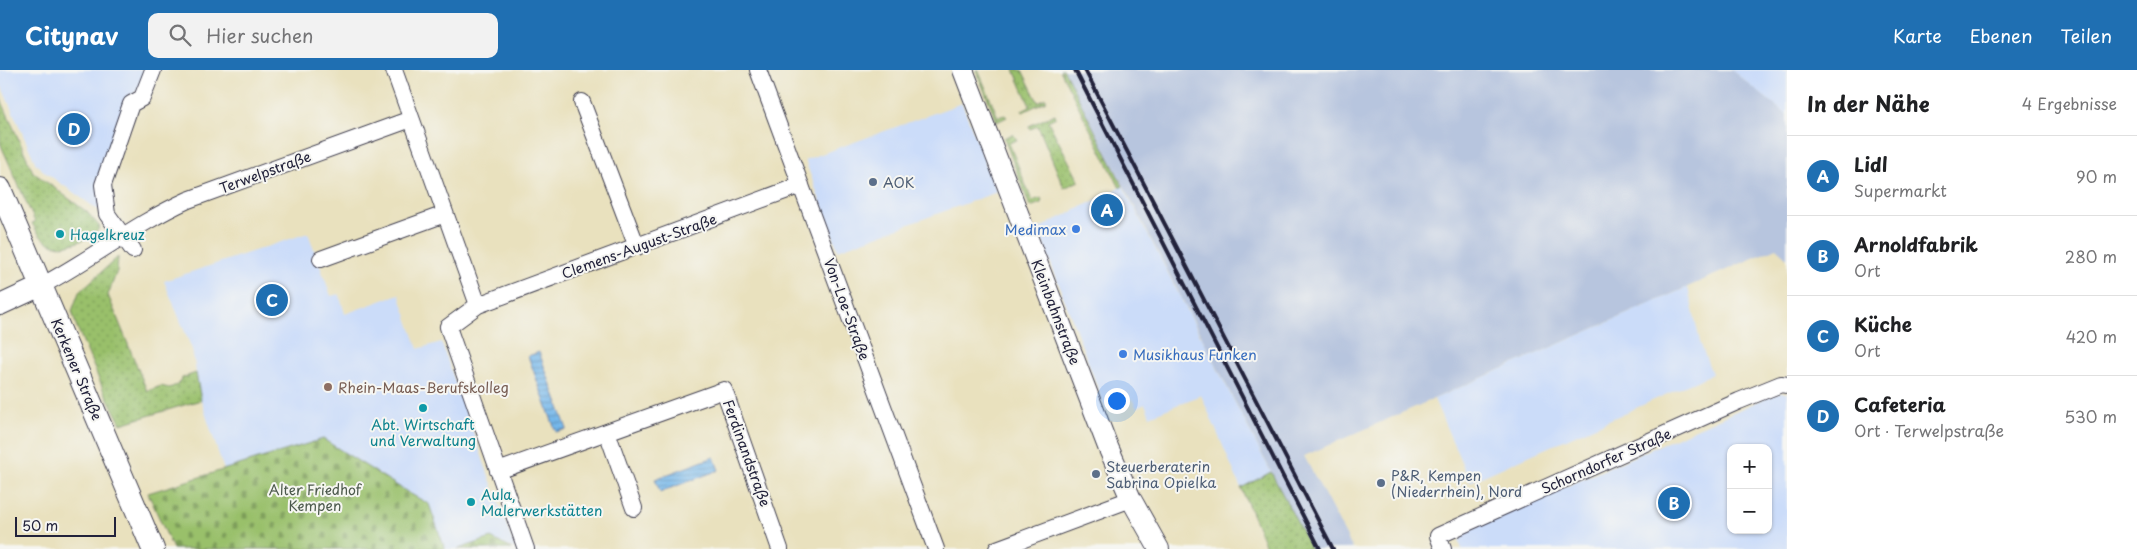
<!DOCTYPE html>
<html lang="de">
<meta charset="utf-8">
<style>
body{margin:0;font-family:"Playpen Sans",sans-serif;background:#f2f2f2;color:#202124}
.controls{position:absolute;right:15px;bottom:15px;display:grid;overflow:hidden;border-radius:10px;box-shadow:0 1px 4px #0004}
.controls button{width:45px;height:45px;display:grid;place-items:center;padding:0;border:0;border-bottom:1px solid #e0e0e0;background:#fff;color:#202124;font:25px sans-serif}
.scale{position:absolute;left:15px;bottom:12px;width:101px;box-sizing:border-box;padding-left:5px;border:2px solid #22223b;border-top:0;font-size:14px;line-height:18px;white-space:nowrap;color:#22223b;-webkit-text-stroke:4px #f6f6f2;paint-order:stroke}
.you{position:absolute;left:1116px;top:330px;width:18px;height:18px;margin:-12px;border:4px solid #fff;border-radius:50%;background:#1a73e8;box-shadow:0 0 0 8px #1a73e833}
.badge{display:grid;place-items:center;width:32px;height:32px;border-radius:50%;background:#1f6fb2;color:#fff;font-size:16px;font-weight:700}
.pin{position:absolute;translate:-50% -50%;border:2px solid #fff;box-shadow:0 1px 5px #0006}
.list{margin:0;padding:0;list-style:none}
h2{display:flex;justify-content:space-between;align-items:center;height:65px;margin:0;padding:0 20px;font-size:21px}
h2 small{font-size:16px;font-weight:400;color:#757577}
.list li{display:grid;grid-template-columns:32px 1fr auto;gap:15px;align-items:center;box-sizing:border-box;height:80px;padding:0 20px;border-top:1px solid #e0e0e0}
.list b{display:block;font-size:19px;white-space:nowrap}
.list p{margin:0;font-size:16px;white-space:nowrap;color:#757577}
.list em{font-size:16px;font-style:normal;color:#757577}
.icon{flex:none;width:28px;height:28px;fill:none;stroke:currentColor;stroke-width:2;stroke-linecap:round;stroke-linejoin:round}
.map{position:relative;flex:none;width:1787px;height:479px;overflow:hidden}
header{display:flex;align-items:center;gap:30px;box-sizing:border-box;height:70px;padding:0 25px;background:#1f6fb2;color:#fff}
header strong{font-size:24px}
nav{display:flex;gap:28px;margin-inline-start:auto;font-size:18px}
.search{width:350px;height:45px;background:#f2f2f2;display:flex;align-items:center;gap:12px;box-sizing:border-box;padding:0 18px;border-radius:10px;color:#757577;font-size:19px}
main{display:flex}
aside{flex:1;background:#fff}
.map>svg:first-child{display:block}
.built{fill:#cbdcf9;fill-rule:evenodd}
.industrial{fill:#b7c5de}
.grass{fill:url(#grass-dots);stroke:#5e7153}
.cemetery{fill:url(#cemetery-stones);stroke:#5e7153}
.water{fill:url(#water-rules);stroke:#4c6c92}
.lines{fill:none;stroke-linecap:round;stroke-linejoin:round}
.minor-casing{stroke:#403f4f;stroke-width:18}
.tertiary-casing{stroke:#403f4f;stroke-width:22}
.secondary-casing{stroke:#403f4f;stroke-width:24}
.minor{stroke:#fff;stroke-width:16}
.tertiary{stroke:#fff;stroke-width:20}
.secondary{stroke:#fff;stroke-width:22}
.rail{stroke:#22223b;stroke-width:4}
.service-dot{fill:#5c6f8a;stroke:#f6f6f2;stroke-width:2}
.shop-dot{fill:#3f7fe0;stroke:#f6f6f2;stroke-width:2}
.culture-dot{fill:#0f9aa8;stroke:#f6f6f2;stroke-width:2}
.education-dot{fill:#8d6e63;stroke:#f6f6f2;stroke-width:2}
.labels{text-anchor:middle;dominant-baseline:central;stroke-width:4;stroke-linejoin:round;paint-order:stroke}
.street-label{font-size:14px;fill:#22223b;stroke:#f6f6f2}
.service-label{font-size:14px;fill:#4e5e75;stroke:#f6f6f2;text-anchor:start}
.shop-label{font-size:14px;fill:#366cbe;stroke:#f6f6f2;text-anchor:end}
.culture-label{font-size:14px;fill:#0d838f;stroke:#f6f6f2;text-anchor:start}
.education-label{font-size:14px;fill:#785e54;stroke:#f6f6f2;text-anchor:start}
.park-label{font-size:14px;fill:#4c594c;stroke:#f6f6f2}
</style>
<header>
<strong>Citynav</strong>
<div class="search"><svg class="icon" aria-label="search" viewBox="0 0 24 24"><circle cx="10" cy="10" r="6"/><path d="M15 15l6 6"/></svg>Hier suchen</div>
<nav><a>Karte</a><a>Ebenen</a><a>Teilen</a></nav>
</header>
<main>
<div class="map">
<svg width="1787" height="479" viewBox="0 0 1787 479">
<defs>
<pattern id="grass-dots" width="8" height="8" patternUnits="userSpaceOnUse" patternTransform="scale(1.25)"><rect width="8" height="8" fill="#99c06b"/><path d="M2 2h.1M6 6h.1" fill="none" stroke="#7c9c59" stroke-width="1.8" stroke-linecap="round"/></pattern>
<pattern id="cemetery-stones" width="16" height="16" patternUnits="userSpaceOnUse" patternTransform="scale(1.25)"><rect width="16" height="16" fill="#99c06b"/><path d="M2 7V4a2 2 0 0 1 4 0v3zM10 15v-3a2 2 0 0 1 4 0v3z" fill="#7c9c59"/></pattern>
<pattern id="water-rules" width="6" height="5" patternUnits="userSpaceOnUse" patternTransform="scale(1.25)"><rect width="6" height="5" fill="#75b7ea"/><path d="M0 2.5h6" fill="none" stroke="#6094bf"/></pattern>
</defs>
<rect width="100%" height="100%" fill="#f6f6f2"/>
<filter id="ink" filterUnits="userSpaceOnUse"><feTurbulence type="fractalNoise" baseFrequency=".02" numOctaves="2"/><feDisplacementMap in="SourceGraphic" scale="10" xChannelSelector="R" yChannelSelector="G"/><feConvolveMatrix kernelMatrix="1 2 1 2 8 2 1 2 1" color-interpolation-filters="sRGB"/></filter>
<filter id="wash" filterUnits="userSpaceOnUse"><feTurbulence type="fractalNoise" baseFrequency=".0096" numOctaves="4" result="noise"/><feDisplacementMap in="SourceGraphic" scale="20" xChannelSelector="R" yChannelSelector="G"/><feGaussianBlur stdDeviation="1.12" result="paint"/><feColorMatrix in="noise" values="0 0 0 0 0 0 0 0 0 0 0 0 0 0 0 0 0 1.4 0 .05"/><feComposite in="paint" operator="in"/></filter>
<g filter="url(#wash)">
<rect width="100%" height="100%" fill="#e9e1be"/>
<path class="built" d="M0 0H148L142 17 127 29 101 140 97 139 46 103 36 94 0 13Z
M1731 0H1787V45Z
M962 33 997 122 838 180 805 90Z
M1123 116 1271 402 1241 418 1201 325 1150 346 1145 334 1137 338 1132 329 1106 340 1038 159Z
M308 163 331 226 339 224 345 244 399 224 418 279 441 272 515 479 491 468 458 479H445L429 434 409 423 323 369 224 400 201 330 192 279 164 211Z
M1688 217 1700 272 1712 304 1470 412 1434 329Z
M1780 323H1787V479H1462L1459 471 1468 460 1768 327ZM1731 378H1768V460H1731Z"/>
<path class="industrial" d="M1064 0H1731L1787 45V188L1776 178 1304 386 1353 479H1311Z"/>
<path class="grass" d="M976 0H978L998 47 1005 45 1007 47 997 52Z
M1014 0H1022L1038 32 1046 28V31L1023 42 1022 40 1030 36Z
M1060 0H1064L1123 116 1120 118Z
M0 27 33 102 87 142 100 157C97 163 91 165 85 169 60 181 45 178 32 153L35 152 0 73Z
M1055 44 1056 47 1048 51 1079 111 1064 118 1038 56 1030 59 1029 56Z
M1013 64 1017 70 1009 73 1032 131 1041 128 1042 130 1041 133 1030 137 1004 68Z
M118 187 117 201 108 225 147 321 161 316 169 318 177 315 182 308 196 303 201 330 121 354 103 319 76 255 72 241 79 222Z
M1271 402 1311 479H1267L1241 418Z"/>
<path class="cemetery" d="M323 369 409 423 429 434 445 479H173L148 423Z
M491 468 512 479H458Z"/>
<path class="water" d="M539 282 567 359 556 362 528 286Z
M714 387 719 400 660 422 655 409Z"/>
</g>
<g filter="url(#ink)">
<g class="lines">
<defs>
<path id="minor" d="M394 0 478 235 448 257 526 479
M758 0 936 479
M582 32 637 177
M133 180 107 144 103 115 131 34 142 28 153 0
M321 189 445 144
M41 216C92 189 135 154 188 130L411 49
M478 235 801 115
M607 362 634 438
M498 401 724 320 780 479
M997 479 1131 429
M1443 479 1438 466 1739 331 1781 314 1787 315"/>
<path id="tertiary" d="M963 0 1108 377 1131 429 1159 479
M0 235 41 216"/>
<path id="secondary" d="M0 119 153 479"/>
</defs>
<use href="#minor" class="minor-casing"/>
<use href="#tertiary" class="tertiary-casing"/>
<use href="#secondary" class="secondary-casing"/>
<use href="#minor" class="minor"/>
<use href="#tertiary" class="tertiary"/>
<use href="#secondary" class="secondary"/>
<path class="rail" d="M1075 0 1320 479
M1085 0 1333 479"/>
</g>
</g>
<g class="service-dot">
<circle cx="873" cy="112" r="5"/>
<circle cx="1096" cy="404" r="5"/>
<circle cx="1381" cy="413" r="5"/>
</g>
<g class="shop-dot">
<circle cx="1076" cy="159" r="5"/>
<circle cx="1123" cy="284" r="5"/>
</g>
<g class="culture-dot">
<circle cx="60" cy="164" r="5"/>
<circle cx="423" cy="338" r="5"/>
<circle cx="471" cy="432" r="5"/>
</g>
<circle class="education-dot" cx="328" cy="317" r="5"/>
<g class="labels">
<g class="street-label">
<text transform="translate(265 102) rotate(-20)">Terwelpstraße</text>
<text transform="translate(639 176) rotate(-20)">Clemens-August-Straße</text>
<text transform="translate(847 239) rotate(70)">Von-Loe-Straße</text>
<text transform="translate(1056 242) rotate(69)">Kleinbahnstraße</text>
<text transform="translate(77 299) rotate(67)">Kerkener Straße</text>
<text transform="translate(747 383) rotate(70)">Ferdinandstraße</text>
<text transform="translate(1606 391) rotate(-24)">Schorndorfer Straße</text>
</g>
<g class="service-label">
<text x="883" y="112">AOK</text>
<text x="1106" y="396">Steuerberaterin<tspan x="1106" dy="16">Sabrina Opielka</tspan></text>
<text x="1391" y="405">P&amp;R, Kempen<tspan x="1391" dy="16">(Niederrhein), Nord</tspan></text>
</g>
<g class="shop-label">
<text x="1066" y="159">Medimax</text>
<text x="1133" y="284" text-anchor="start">Musikhaus Funken</text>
</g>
<g class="culture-label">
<text x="70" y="164">Hagelkreuz</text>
<text x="423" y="354" text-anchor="middle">Abt. Wirtschaft<tspan x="423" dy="16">und Verwaltung</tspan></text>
<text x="481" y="424">Aula,<tspan x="481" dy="16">Malerwerkstätten</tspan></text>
</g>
<g class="education-label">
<text x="338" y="317">Rhein-Maas-Berufskolleg</text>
</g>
<g class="park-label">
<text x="315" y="419">Alter Friedhof<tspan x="315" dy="16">Kempen</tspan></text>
</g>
</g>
</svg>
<div class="controls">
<button>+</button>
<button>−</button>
</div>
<div class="scale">50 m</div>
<div class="you"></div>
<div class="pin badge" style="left:1107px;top:140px">A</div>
<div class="pin badge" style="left:1674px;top:433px">B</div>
<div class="pin badge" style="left:272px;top:230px">C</div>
<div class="pin badge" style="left:74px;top:59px">D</div>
</div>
<aside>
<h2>In der Nähe<small>4 Ergebnisse</small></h2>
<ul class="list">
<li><span class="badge">A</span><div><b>Lidl</b><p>Supermarkt</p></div><em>90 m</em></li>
<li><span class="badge">B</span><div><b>Arnoldfabrik</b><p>Ort</p></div><em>280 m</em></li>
<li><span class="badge">C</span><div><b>Küche</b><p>Ort</p></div><em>420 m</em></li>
<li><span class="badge">D</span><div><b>Cafeteria</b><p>Ort · Terwelpstraße</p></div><em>530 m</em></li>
</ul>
</aside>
</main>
